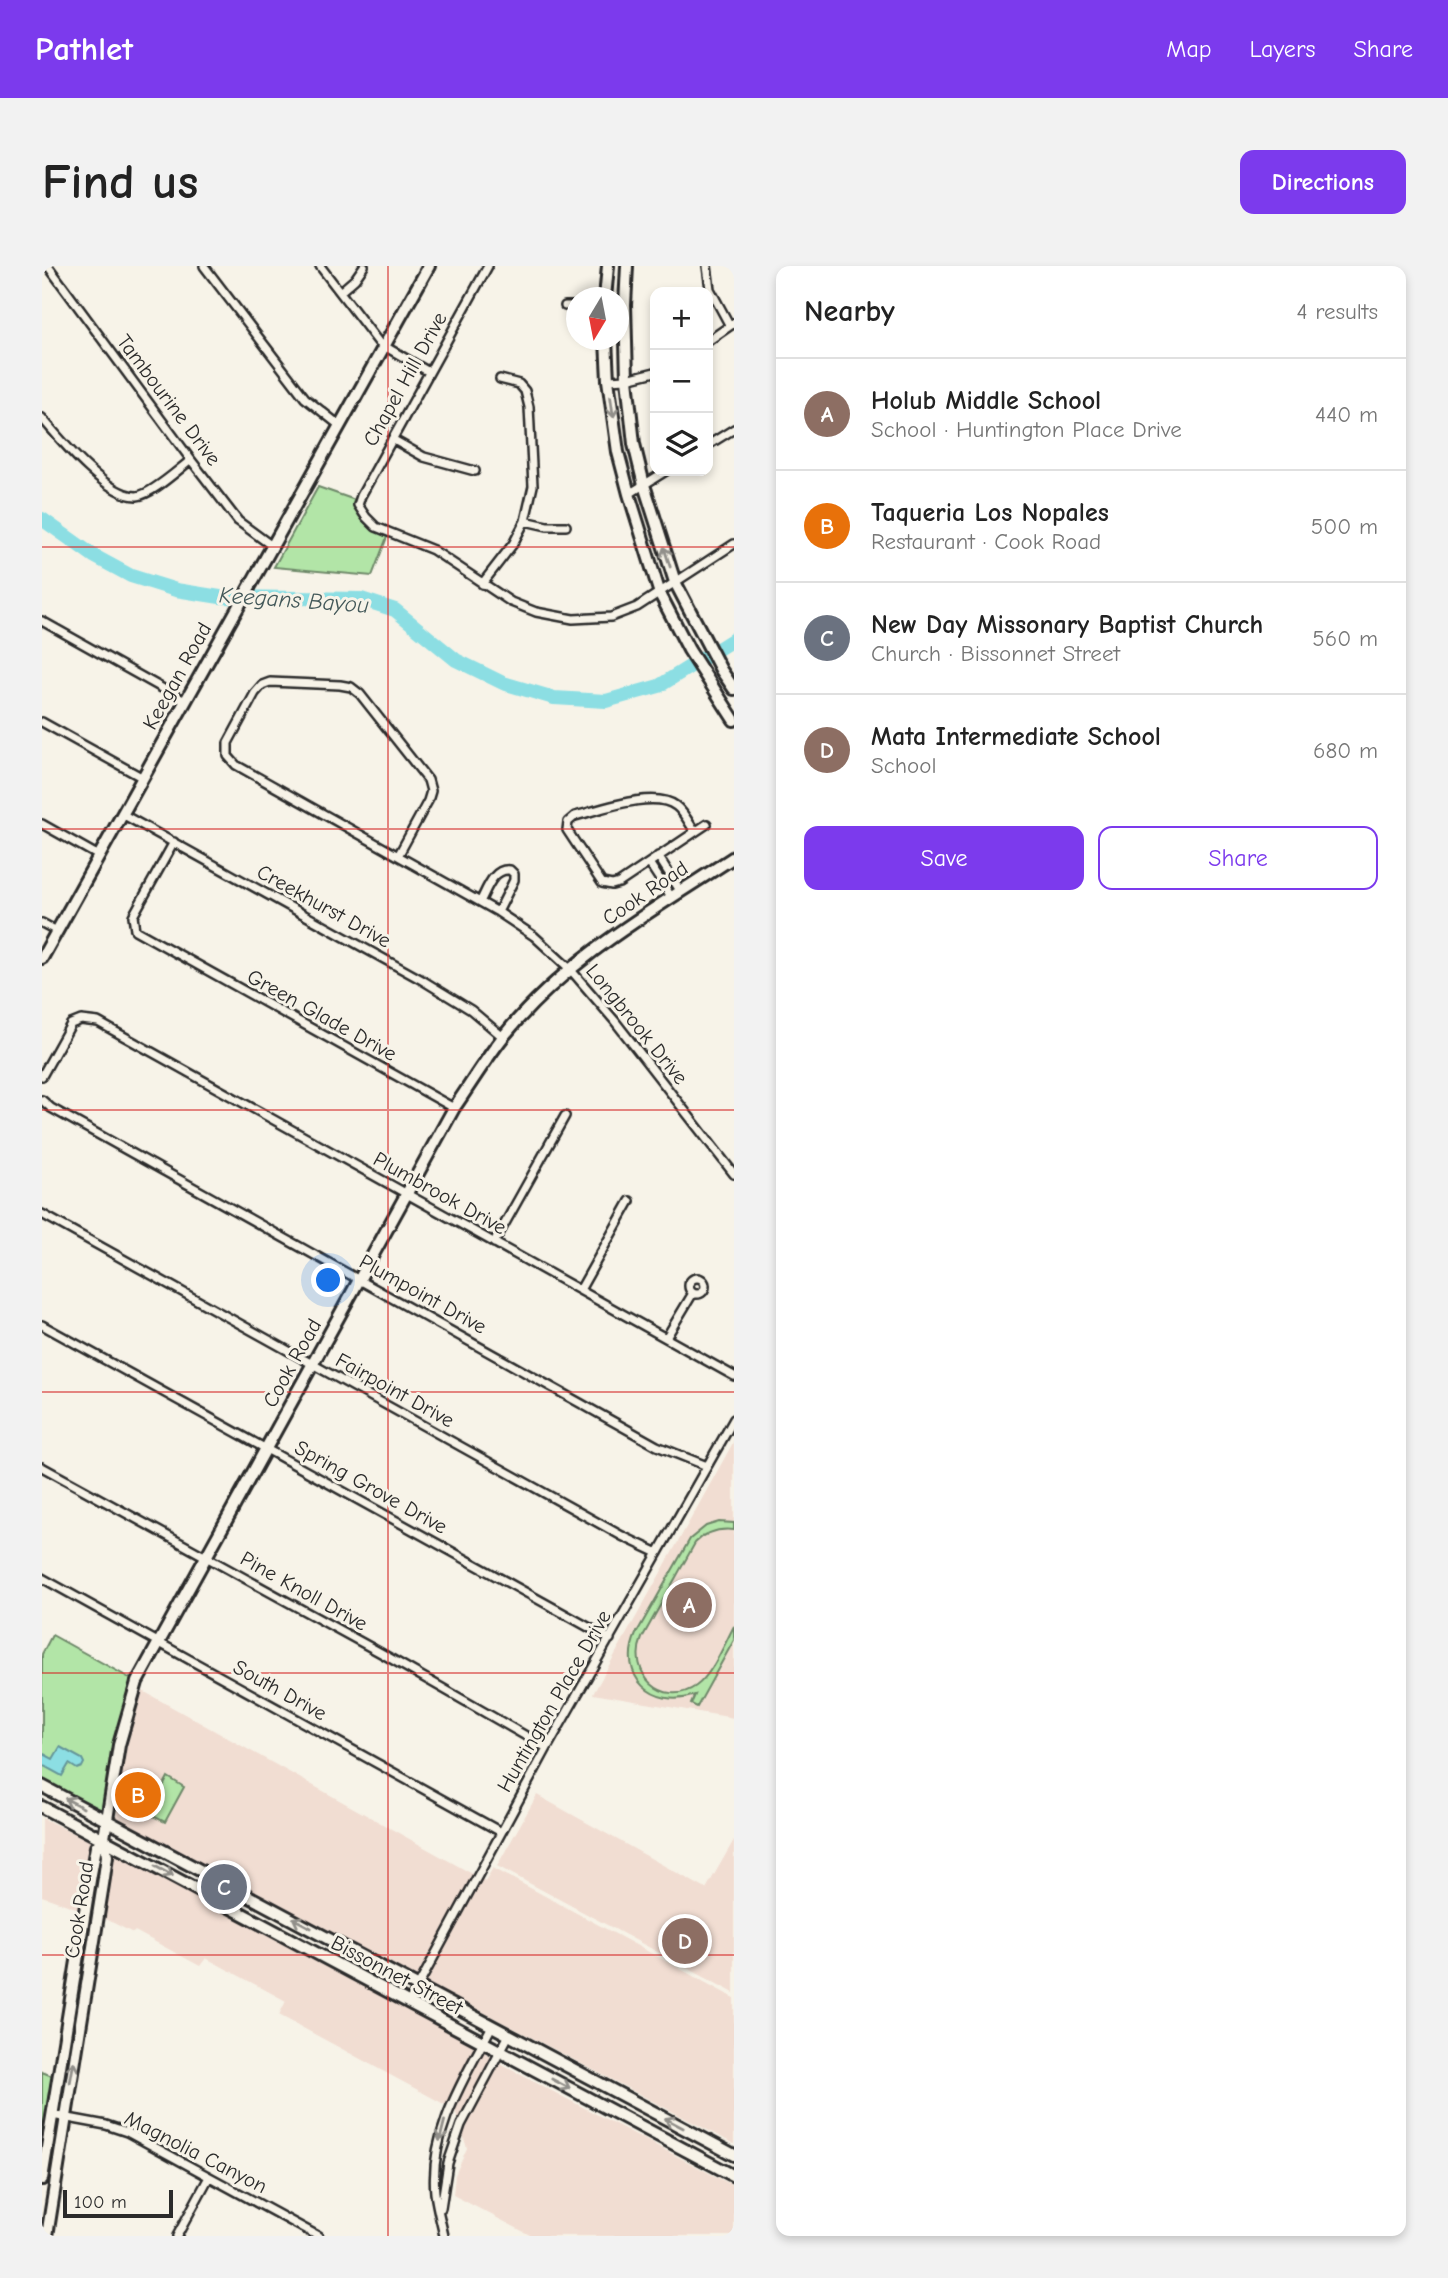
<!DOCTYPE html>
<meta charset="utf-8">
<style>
body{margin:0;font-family:"Comic Neue",sans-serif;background:#f2f2f2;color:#222}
.controls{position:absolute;right:21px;top:21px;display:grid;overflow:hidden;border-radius:14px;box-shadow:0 4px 10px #0003}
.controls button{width:63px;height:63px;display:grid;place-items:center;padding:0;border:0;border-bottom:2px solid #e0e0e0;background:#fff;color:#222;font:35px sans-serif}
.compass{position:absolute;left:524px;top:21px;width:63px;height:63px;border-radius:50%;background:#fff;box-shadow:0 4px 10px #0003;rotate:190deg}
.scale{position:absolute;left:21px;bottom:18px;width:110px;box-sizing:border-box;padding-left:7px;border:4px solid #2b2b2b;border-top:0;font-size:19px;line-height:24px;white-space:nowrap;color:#2b2b2b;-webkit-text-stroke:5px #f7f3e8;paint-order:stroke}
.you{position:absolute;left:287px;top:1015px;width:24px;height:24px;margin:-18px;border:5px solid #fff;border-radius:50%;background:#1a73e8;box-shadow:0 0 0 10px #1a73e833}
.badge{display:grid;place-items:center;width:46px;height:46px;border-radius:50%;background:#7c3aed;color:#fff;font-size:23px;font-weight:700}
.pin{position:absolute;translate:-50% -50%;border:4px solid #fff;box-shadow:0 2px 7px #0006}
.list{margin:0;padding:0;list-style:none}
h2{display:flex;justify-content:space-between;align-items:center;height:91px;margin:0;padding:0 28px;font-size:30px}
h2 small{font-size:23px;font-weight:400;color:#767676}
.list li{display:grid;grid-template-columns:46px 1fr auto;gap:21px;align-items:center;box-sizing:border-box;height:112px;padding:0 28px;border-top:2px solid #e0e0e0}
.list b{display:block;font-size:26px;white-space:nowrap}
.list p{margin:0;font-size:23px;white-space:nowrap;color:#767676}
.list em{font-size:23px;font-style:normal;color:#767676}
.actions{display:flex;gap:14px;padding:21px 28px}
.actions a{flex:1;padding:16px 0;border:2px solid #7c3aed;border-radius:14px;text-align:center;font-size:24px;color:#7c3aed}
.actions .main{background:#7c3aed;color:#fff}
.icon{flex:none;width:38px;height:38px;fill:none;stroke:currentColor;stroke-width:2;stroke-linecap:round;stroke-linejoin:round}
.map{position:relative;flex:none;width:692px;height:1970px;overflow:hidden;border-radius:14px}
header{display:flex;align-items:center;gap:42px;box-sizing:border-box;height:98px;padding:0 35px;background:#7c3aed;color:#fff}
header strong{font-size:33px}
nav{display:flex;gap:38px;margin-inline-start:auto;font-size:24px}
.intro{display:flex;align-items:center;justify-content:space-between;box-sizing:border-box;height:168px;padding:0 42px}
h1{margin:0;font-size:49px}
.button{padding:18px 32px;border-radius:14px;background:#7c3aed;color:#fff;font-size:24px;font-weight:700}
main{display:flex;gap:42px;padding:0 42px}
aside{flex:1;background:#fff;border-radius:14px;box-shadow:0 4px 10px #0003}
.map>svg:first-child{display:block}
.built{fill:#f1ddd2}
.green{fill:#b2e5a7;stroke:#6e8869;stroke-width:2}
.water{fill:#8cdee3;stroke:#659699;stroke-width:2}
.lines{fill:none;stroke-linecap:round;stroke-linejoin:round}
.river{stroke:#8cdee3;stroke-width:14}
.street-casing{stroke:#2b2b2b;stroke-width:12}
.secondary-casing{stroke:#2b2b2b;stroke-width:16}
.street{stroke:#f7f3e8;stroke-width:7}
.secondary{stroke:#f7f3e8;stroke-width:10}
.oneway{stroke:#918f8a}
.grid{fill:none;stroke:#d62828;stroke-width:2;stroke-opacity:0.55}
.labels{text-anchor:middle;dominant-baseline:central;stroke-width:6;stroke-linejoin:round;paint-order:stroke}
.street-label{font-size:21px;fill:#2b2b2b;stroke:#f7f3e8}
.water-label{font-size:23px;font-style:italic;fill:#435859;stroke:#f7f3e8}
</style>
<header>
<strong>Pathlet</strong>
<nav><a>Map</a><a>Layers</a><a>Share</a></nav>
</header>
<div class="intro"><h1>Find us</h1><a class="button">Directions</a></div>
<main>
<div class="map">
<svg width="692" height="1970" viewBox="0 0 692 1970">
<rect width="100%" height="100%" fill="#f7f3e8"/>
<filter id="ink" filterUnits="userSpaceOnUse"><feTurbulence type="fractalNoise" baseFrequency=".0143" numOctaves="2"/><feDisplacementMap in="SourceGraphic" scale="14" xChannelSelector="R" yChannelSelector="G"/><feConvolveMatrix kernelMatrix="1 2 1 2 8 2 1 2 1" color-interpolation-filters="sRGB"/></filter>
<g filter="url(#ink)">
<path class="built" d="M692 1175V1452L551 1428 651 1249Z
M101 1425 443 1615 451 1602 692 1732V1878L74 1553 79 1508 91 1454Z
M495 1529 664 1623 692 1574V1727L455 1600Z
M0 1552 48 1575 428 1776 462 1800 692 1920V1970H490L411 1929 413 1909 425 1882 413 1844 237 1749 244 1735 164 1692 158 1700 93 1665 91 1667 62 1652 0 1630Z"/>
<path class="green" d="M276 221 313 234C310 251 331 264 345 271L330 310 232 301Z
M677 1256 692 1257V1264C676 1262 664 1266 653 1277L600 1372C585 1407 621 1443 654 1420 670 1409 683 1377 692 1360V1374L655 1441 649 1438 653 1429C611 1444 575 1410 594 1368L648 1273 664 1260Z
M10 1369 91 1414 79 1449 60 1547 0 1517V1388Z
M126 1511 142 1521 123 1556 107 1548Z
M0 1806 10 1810 0 1871Z"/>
<path class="water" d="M18 1481 40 1493 42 1497 40 1501 35 1503 27 1498 20 1510 0 1499V1487L11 1493Z"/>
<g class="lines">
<path class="river" d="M0 253 52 290 89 310 134 324 178 331 319 333 353 344 414 394 461 417 512 432 564 435 617 420 692 373"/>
<defs>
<path id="street" d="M6 0 149 194 196 255 230 280
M162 0 263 132 297 159
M278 0 337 77 387 106
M446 0 319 230 316 239 324 251 334 261 391 284 469 336 494 346 531 353 569 351 595 341 692 278
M665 0 668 23 688 60
M298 26 313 13 322 0
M523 40H534
M666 75 692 57
M566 114 585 113 613 106
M0 152C18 173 65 231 95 230 109 229 137 203 149 194
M350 173 382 191 433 205
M666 179 692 163
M587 228 624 205
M483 255 505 260H524
M440 318 471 278 483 255 491 220 487 141 483 125 477 118 458 113
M0 355 143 435
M0 456 101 512
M80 548 380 714 429 744 461 771
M0 558 57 590
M653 566C647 557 642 546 634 540 613 523 557 544 533 550L526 556 525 564 560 617 570 619 577 617 653 566 665 558
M132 576 91 650 93 664 412 842
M356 590 386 535 389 525 386 514 318 428 309 421 298 419 228 416 220 419 213 427 186 477V490L194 499 456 646 492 670 528 703 572 754 692 908
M616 590 639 626
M607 597 630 632
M438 636C445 623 451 602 468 604L472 608V614L456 646
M0 657 15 665
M0 810 29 758 39 754 56 756 692 1110
M0 834 9 842 615 1180 665 1200
M0 948 580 1270 616 1287
M452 977 523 850
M647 1020a8 8 0 1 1 16 0a8 8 0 1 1-16 0Z
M538 1024 588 935
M0 1059 568 1373
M624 1072 651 1027
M0 1201 339 1387 505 1482
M0 1312 459 1566
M367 1737 505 1482 692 1153
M10 1849 64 1859 85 1866 276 1970
M399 1942 406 1897 419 1859 467 1769
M135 1970 167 1911
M402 1970C399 1956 395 1942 393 1927 387 1866 423 1811 450 1760"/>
<path id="secondary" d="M585 0 583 39 585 113 592 178 602 219 633 316 679 404 692 423
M563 32 566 0
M564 74 566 114 576 186 587 228 618 328 647 384 692 454
M0 692 387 0
M0 1520 692 1889
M0 1541 692 1910
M0 1913 49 1608 54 1581 62 1572
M5 1970 62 1612 65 1590 62 1572 74 1498 77 1479 95 1416 412 842C428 819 443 794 461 771 522 694 611 644 692 591"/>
</defs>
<use href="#street" class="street-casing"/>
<use href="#secondary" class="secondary-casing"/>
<use href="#street" class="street"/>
<use href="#secondary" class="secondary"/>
</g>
<defs><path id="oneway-shaft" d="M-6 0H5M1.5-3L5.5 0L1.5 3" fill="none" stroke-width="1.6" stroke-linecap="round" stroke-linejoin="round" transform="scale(1.75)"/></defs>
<g class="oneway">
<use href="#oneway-shaft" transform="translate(570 141) rotate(82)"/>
<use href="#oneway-shaft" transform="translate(625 291) rotate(-108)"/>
<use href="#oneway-shaft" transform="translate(32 1537) rotate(-152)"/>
<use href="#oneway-shaft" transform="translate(122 1605) rotate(29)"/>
<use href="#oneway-shaft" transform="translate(260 1657) rotate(-152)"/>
<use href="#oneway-shaft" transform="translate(30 1806) rotate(-80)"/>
<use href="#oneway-shaft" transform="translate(519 1818) rotate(28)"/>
<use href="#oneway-shaft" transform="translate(632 1857) rotate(-152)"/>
<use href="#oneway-shaft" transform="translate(400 1865) rotate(104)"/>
</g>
</g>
<path class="grid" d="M346 0V1970M0 281H692M0 563H692M0 844H692M0 1126H692M0 1407H692M0 1689H692"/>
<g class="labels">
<g class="street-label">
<text transform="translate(363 113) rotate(-61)">Chapel Hill Drive</text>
<text transform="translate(127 134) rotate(53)">Tambourine Drive</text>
<text transform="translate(135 410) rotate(-61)">Keegan Road</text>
<text transform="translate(603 627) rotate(-34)">Cook Road</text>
<text transform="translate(282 640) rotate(29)">Creekhurst Drive</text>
<text transform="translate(280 749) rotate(29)">Green Glade Drive</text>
<text transform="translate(595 758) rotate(51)">Longbrook Drive</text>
<text transform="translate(398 927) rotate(29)">Plumbrook Drive</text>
<text transform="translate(381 1028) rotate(29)">Plumpoint Drive</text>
<text transform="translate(250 1097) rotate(-61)">Cook Road</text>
<text transform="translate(353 1124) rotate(29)">Fairpoint Drive</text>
<text transform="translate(329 1221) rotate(29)">Spring Grove Drive</text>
<text transform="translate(262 1325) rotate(29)">Pine Knoll Drive</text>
<text transform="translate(238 1424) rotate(29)">South Drive</text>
<text transform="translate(512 1435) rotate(-60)">Huntington Place Drive</text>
<text transform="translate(37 1644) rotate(-81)">Cook Road</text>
<text transform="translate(355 1709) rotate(28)">Bissonnet Street</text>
<text transform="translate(154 1886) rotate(27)">Magnolia Canyon</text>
</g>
<g class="water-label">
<text transform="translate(252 334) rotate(4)">Keegans Bayou</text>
</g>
</g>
</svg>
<div class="controls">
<button>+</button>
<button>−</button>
<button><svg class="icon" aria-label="layers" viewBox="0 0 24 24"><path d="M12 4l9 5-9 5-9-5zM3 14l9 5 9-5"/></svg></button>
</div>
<svg class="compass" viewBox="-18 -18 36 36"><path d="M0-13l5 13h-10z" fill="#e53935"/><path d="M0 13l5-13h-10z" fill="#767676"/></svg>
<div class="scale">100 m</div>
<div class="you"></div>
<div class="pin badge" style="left:647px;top:1339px;background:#8d6e63">A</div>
<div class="pin badge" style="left:96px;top:1529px;background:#e8710a">B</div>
<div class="pin badge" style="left:182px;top:1621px;background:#6b7280">C</div>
<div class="pin badge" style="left:643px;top:1675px;background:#8d6e63">D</div>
</div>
<aside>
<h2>Nearby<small>4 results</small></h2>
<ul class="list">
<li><span class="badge" style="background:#8d6e63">A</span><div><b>Holub Middle School</b><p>School · Huntington Place Drive</p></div><em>440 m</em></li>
<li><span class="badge" style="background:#e8710a">B</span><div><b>Taqueria Los Nopales</b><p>Restaurant · Cook Road</p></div><em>500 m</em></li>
<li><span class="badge" style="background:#6b7280">C</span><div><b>New Day Missonary Baptist Church</b><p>Church · Bissonnet Street</p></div><em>560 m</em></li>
<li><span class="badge" style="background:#8d6e63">D</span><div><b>Mata Intermediate School</b><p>School</p></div><em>680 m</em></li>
</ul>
<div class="actions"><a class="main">Save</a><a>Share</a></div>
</aside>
</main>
